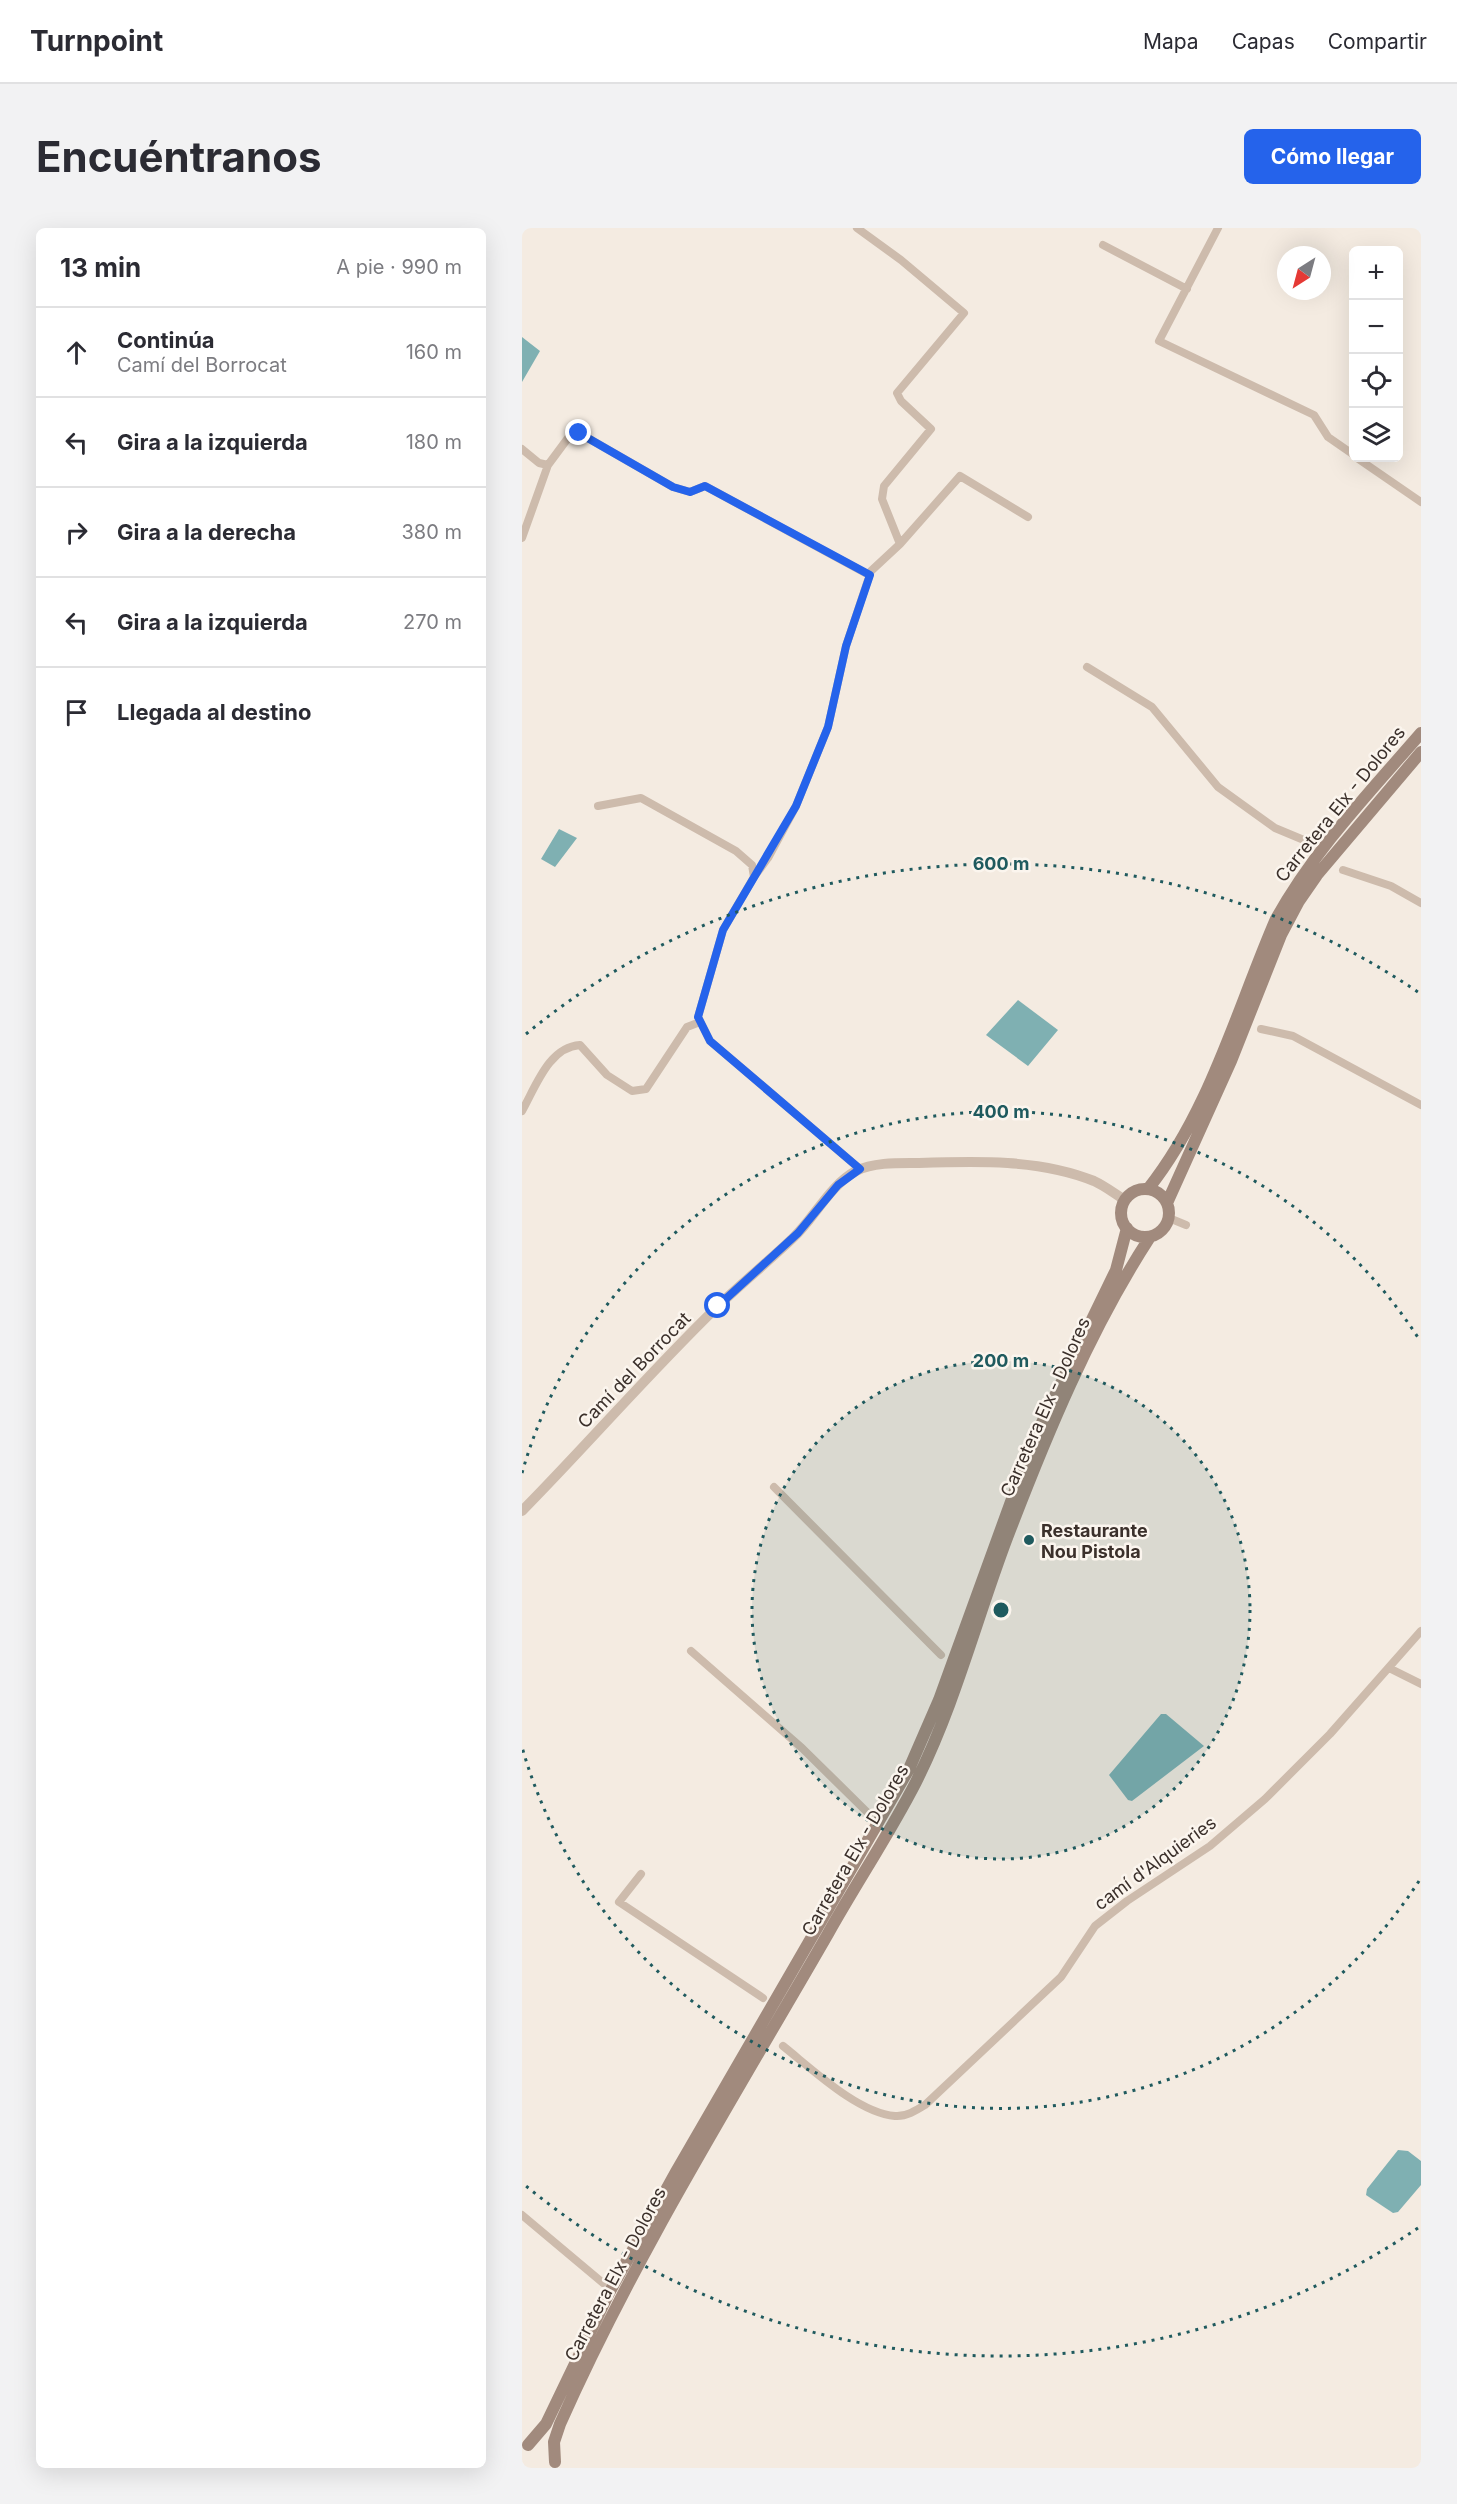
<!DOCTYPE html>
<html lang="es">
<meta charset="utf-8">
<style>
body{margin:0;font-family:Inter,sans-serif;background:#f2f2f3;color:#2b2b33}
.controls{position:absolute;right:18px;top:18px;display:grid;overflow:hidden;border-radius:9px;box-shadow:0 6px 24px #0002}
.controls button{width:54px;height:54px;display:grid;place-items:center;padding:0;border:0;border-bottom:2px solid #e1e1e2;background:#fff;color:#2b2b33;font:30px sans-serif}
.compass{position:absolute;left:755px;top:18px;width:54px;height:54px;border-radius:50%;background:#fff;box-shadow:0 6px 24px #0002;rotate:216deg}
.stop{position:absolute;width:18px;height:18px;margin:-14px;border:4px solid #2563eb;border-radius:50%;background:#fff}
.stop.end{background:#2563eb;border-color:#fff;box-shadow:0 2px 6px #0008}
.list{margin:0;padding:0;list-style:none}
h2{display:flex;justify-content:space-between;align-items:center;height:78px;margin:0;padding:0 24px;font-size:26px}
h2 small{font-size:20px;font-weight:400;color:#7c7c81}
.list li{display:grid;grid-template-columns:39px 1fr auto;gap:18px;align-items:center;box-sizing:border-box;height:90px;padding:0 24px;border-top:2px solid #e1e1e2}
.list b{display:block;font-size:22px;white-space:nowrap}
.list p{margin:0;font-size:20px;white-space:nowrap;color:#7c7c81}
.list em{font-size:20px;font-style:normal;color:#7c7c81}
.icon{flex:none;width:33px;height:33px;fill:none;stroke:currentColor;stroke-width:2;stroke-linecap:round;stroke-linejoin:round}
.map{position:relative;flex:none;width:899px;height:2240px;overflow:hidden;border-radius:9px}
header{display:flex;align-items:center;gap:36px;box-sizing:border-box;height:84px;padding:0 30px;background:#fff;border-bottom:2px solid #e1e1e2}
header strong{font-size:28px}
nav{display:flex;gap:33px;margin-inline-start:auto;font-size:21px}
.intro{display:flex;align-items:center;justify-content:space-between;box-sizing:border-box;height:144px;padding:0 36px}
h1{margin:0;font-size:42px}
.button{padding:15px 27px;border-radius:9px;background:#2563eb;color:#fff;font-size:21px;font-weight:700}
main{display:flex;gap:36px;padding:0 36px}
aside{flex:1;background:#fff;border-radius:9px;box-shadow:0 6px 24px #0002}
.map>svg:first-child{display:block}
.water{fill:#7fb0b2}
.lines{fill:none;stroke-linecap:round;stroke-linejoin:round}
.minor{stroke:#cdbbac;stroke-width:8}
.tertiary{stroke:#cdbbac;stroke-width:10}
.secondary{stroke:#a18a7d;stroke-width:12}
.route{stroke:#2563eb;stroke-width:8}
.ring{fill:none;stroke:#1f5a5e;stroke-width:3;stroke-dasharray:3 6}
.poi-dot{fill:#1f5a5e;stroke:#fbf5ee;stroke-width:2}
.labels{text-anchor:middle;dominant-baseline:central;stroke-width:5;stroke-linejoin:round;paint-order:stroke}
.street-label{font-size:18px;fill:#3b302b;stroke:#fbf5ee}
.poi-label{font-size:18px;font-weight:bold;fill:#3b302b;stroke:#fbf5ee;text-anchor:start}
.centre{fill:#1f5a5e;stroke:#fbf5ee;stroke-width:3}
.ring-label{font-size:18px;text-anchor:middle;font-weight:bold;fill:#1f5a5e;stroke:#fbf5ee;stroke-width:5;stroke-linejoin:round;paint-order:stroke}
</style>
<header>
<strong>Turnpoint</strong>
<nav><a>Mapa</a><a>Capas</a><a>Compartir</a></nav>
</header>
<div class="intro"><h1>Encuéntranos</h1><a class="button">Cómo llegar</a></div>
<main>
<aside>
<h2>13 min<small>A pie · 990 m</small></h2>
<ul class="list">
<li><svg class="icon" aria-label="ahead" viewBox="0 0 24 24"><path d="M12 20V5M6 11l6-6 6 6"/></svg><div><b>Continúa</b><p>Camí del Borrocat</p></div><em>160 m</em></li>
<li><svg class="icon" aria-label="left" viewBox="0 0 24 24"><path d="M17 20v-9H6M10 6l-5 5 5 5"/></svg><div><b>Gira a la izquierda</b></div><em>180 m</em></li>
<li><svg class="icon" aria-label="right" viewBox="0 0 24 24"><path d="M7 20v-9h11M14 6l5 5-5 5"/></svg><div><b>Gira a la derecha</b></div><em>380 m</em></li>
<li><svg class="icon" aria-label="left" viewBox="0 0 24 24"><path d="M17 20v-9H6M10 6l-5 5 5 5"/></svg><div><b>Gira a la izquierda</b></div><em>270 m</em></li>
<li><svg class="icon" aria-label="arrive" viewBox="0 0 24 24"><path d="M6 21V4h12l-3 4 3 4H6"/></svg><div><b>Llegada al destino</b></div></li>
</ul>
</aside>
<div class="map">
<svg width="899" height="2240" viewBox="0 0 899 2240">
<rect width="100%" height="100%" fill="#f4ebe1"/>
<path class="water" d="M0 109 18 123 0 154Z
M37 601 55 610 33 639 19 631Z
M496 772 536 802 506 838 464 807Z
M639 1486H644L682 1518 610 1573 606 1572 587 1547Z
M876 1922 886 1923 899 1933V1957L876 1984 871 1985 844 1967 845 1961Z"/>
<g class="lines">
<path class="minor" d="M696 0 637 113 792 187 806 209 832 227
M581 17 665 61
M0 221 17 235 26 237 49 206 57 205 151 259 168 264 183 258 347 347
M835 230 899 274
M0 310 26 237
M378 316 438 248 506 289
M565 439 630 479 696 559 753 600 789 615
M76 578 119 570 214 623 230 637 232 649 201 702 176 789 188 813 338 941
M821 642 869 658 899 675
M232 649 246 630 274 578 306 499 324 418 349 343 378 316 360 271 362 258 409 201 379 173 375 165 442 85 379 32 335 0
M739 801 771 808 899 877
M0 883C14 858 27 819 58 817L85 847 110 863 124 861 165 799 178 794
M647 990 664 997
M252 1259 419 1427
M169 1423 280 1520 347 1586
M867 1440 899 1456
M119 1646 97 1674 241 1770
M261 1818C290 1841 336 1885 373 1888 384 1889 395 1882 403 1877L539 1749 573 1698 605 1673 688 1618 743 1571 808 1506 899 1403
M0 1987 81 2055"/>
<path class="tertiary" d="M0 1283C66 1216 127 1145 195 1079 220 1055 247 1033 272 1009 293 989 308 957 334 943 352 934 377 935 397 935 454 933 518 931 572 953 583 958 593 966 603 972"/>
<path class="secondary" d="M626 961C688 883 715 781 754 691 792 622 848 564 899 505
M599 985a24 24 0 1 1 48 0a24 24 0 1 1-48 0Z
M645 975 709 833 759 707 777 673 795 647 899 524
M6 2217 24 2196 87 2065 154 1944 387 1541 417 1472 511 1213 594 1042 605 1000
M33 2234 32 2214 38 2196C114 2025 214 1866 307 1704 335 1654 368 1605 394 1554 433 1476 454 1392 485 1310 524 1208 568 1101 628 1009"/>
</g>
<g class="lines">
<path class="route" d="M57 205 151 259 168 264 183 258 348 347 324 418 306 499 274 578 201 702 176 789 188 813 338 941 316 957 276 1005 196 1078"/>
</g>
<circle cx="479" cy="1382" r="249" fill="#1f5a5e" fill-opacity=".12"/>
<g class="ring">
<circle cx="479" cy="1382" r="249"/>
<path d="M897 1653A498 498 0 0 1 0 1519M0 1245A498 498 0 0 1 897 1111"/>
<path d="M896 2000A746 746 0 0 1 4 1958M4 806A746 746 0 0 1 896 764"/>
</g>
<circle class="poi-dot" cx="507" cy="1312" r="6"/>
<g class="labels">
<g class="street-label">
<text transform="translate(818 576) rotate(-51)">Carretera Elx - Dolores</text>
<text transform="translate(112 1142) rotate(-46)">Camí del Borrocat</text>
<text transform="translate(523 1179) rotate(-66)">Carretera Elx - Dolores</text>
<text transform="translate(333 1622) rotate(-60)">Carretera Elx - Dolores</text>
<text transform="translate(633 1635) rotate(-36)">camí d'Alquieries</text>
<text transform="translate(93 2046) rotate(-62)">Carretera Elx - Dolores</text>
</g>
<g class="poi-label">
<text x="519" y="1302">Restaurante<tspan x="519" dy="21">Nou Pistola</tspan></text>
</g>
</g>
<circle cx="479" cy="1382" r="9" class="centre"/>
<g class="ring-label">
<text x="479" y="642">600 m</text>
<text x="479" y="890">400 m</text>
<text x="479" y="1139">200 m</text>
</g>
</svg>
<div class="controls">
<button>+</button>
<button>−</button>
<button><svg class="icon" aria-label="locate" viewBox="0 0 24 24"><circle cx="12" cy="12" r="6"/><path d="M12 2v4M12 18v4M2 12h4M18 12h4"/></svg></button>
<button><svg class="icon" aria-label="layers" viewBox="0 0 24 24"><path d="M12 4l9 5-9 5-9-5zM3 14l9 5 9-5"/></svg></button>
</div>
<svg class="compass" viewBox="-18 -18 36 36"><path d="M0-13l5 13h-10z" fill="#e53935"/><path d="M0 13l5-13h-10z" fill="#7c7c81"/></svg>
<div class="stop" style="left:196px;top:1078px"></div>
<div class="stop end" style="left:57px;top:205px"></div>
</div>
</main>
